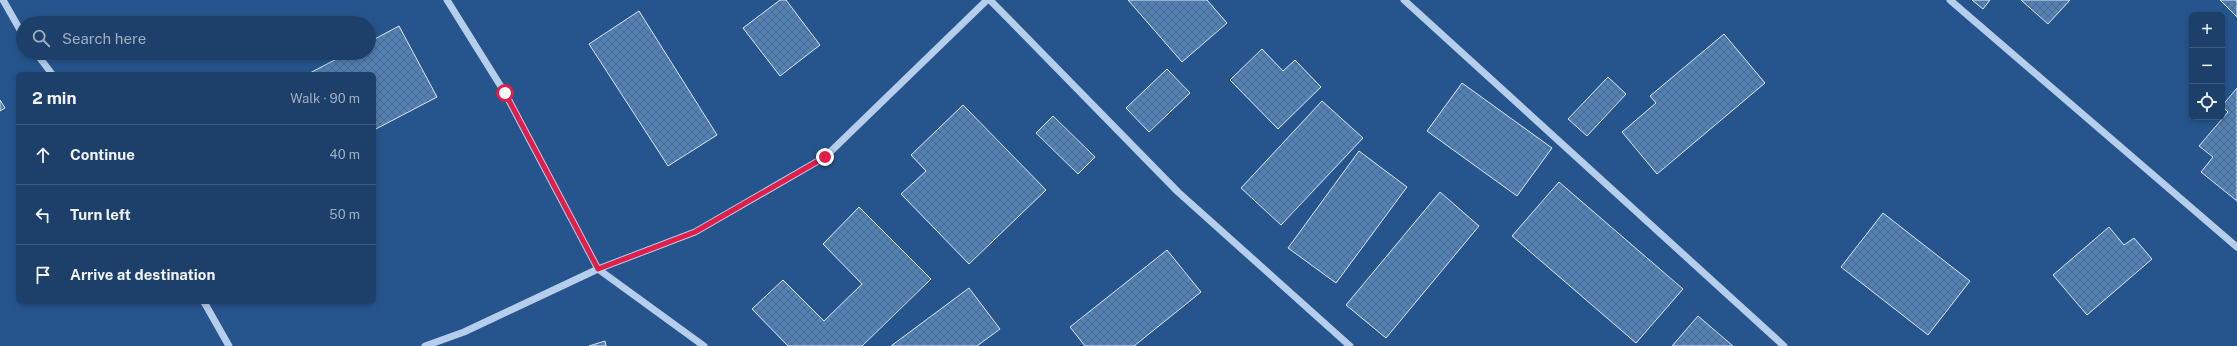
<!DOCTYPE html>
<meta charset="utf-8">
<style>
body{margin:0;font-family:"Public Sans",sans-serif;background:#294b72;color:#f1f3f6}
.controls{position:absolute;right:12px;top:12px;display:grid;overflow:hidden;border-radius:6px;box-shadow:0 2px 6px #0003}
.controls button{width:36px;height:36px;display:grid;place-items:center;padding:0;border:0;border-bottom:1px solid #3a597e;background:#1c406a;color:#f1f3f6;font:20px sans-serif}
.stop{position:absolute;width:12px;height:12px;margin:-9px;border:3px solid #e11d48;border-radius:50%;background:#fff}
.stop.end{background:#e11d48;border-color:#fff;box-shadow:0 1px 4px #0008}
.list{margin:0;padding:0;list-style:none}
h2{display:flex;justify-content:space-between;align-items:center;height:52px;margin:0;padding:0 16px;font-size:17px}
h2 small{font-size:13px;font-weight:400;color:#a0afc1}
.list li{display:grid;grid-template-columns:26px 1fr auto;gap:12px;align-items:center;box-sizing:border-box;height:60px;padding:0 16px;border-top:1px solid #3a597e}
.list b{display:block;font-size:15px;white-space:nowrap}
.list em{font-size:13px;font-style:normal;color:#a0afc1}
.icon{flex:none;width:22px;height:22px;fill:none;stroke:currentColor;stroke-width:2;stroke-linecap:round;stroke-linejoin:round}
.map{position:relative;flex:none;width:2237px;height:346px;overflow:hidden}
.search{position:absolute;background:#1c406a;box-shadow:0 2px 6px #0003;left:16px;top:16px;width:360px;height:44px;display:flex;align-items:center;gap:10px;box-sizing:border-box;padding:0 14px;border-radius:22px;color:#a0afc1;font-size:15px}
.panel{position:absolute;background:#1c406a;box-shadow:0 2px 6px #0003;left:16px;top:72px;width:360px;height:232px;border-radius:6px}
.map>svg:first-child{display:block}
.building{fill:url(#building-cross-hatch);stroke:#dae8f8}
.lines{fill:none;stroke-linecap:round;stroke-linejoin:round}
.minor{stroke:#b5ceeb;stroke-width:7}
.route{stroke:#e11d48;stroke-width:5}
</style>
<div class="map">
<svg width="2237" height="346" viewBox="0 0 2237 346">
<defs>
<pattern id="building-cross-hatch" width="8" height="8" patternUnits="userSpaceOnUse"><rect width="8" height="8" fill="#5281b6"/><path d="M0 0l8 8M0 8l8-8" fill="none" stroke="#4f6986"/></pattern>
</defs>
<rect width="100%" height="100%" fill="#26558d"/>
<path class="building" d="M780 0H786L820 45 780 76 743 28Z
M1128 0H1207L1227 23 1182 62Z
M1972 0H1990L1983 9Z
M2021 0H2070L2048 24Z
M2220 0H2237V17Z
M639 11 717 135 668 166 589 44Z
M399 26 437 97 374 130V74H308L348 53H369V42Z
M1724 34 1765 83 1657 174 1622 132 1656 103 1650 96Z
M1262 49 1283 71 1295 60 1321 87 1278 129 1230 80Z
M1167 69 1190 93 1149 132 1126 108Z
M1608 77 1626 94 1587 136 1568 119Z
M1462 83 1552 148 1517 196 1427 131Z
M2237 88V201L2201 172 2213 157 2199 146 2228 112 2222 106Z
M0 100 5 108 0 111Z
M1322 101 1363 138 1281 225 1241 188Z
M963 105 1046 190 969 264 901 194 926 171 911 155Z
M1053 116 1095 157 1078 174 1036 133Z
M1359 151 1407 187 1336 283 1288 248Z
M1559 182 1683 289 1636 343 1512 236Z
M1440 192 1479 226 1386 338 1346 305Z
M859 207 931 279 862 346H788L752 309 783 280 824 321 862 284 823 244Z
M1883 213 1970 281 1928 335 1841 267Z
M2109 227 2124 245 2134 238 2152 259 2087 315 2053 275Z
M1167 250 1201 292 1134 346H1085L1070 327Z
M969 288 1000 329 977 346H891Z
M1698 316 1733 346H1672Z
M605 341 606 346H589Z"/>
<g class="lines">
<path class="minor" d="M3 0 23 35
M447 0 505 93 598 269 704 346
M990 0 1178 192 1350 346
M1404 0 1784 346
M1950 0 2237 247
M36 53 52 74
M204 302 229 346
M425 346 464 332 598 269 695 232 825 157 987 0"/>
</g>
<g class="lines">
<path class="route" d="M505 93 598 269 695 232 825 157"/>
</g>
</svg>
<div class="controls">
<button>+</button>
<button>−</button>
<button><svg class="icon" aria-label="locate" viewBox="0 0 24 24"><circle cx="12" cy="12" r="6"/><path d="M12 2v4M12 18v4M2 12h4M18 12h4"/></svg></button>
</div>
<div class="stop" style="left:505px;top:93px"></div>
<div class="stop end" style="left:825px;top:157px"></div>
<div class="search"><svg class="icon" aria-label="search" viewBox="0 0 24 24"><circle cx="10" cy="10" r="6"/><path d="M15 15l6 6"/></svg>Search here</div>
<section class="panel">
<h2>2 min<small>Walk · 90 m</small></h2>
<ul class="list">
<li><svg class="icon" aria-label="ahead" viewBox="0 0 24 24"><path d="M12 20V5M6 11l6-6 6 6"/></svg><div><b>Continue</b></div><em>40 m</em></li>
<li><svg class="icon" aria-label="left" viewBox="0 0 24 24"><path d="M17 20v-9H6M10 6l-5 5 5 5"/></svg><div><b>Turn left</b></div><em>50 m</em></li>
<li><svg class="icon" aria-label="arrive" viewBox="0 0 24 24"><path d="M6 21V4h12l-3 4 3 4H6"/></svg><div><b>Arrive at destination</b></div></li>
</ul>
</section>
</div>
